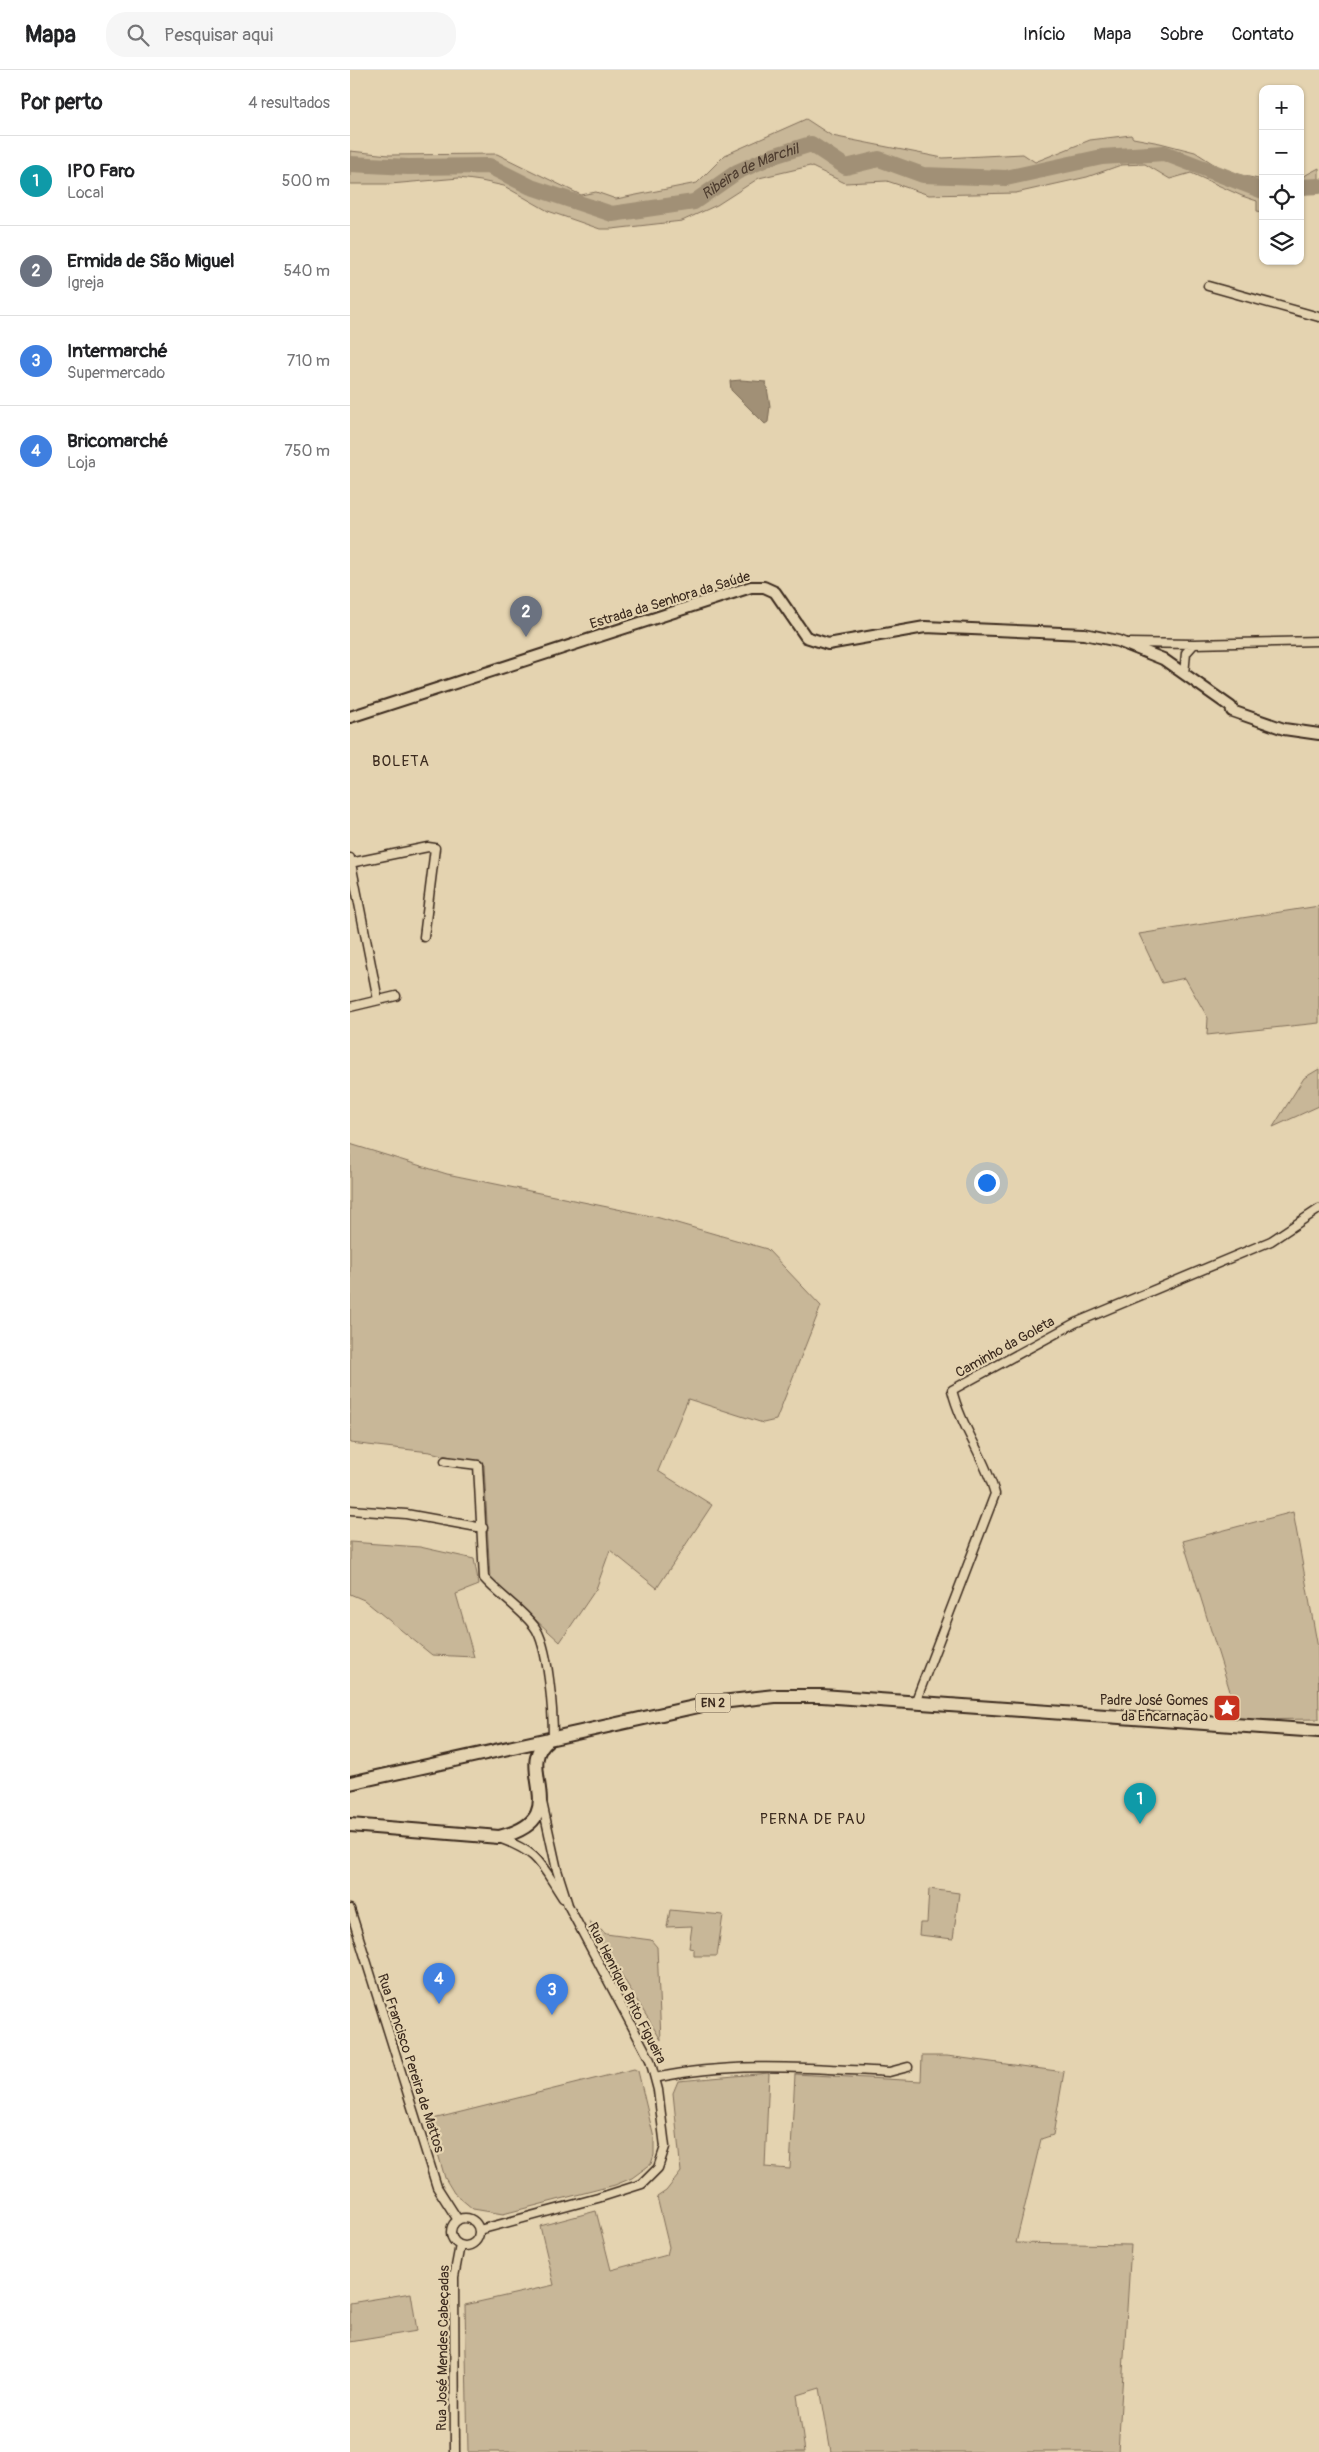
<!DOCTYPE html>
<html lang="pt">
<meta charset="utf-8">
<style>
body{margin:0;font-family:Pangolin,sans-serif;background:#f6f6f6;color:#202124}
.controls{position:absolute;right:15px;top:15px;display:grid;overflow:hidden;border-radius:10px;box-shadow:0 1px 4px #0004}
.controls button{width:45px;height:45px;display:grid;place-items:center;padding:0;border:0;border-bottom:1px solid #e0e0e0;background:#fff;color:#202124;font:25px sans-serif}
.you{position:absolute;left:636px;top:1112px;width:18px;height:18px;margin:-12px;border:4px solid #fff;border-radius:50%;background:#1a73e8;box-shadow:0 0 0 8px #1a73e833}
.badge{display:grid;place-items:center;width:32px;height:32px;border-radius:50%;background:#c8321e;color:#fff;font-size:16px;font-weight:700}
.pin{position:absolute;translate:-50% -41px;filter:drop-shadow(0 1px 2px #0008)}
.pin::after{content:'';position:absolute;top:26px;width:18px;height:15px;background:inherit;clip-path:polygon(0 0,100% 0,50% 100%)}
.list{margin:0;padding:0;list-style:none}
h2{display:flex;justify-content:space-between;align-items:center;height:65px;margin:0;padding:0 20px;font-size:21px}
h2 small{font-size:16px;font-weight:400;color:#757577}
.list li{display:grid;grid-template-columns:32px 1fr auto;gap:15px;align-items:center;box-sizing:border-box;height:90px;padding:0 20px;border-top:1px solid #e0e0e0}
.list b{display:block;font-size:19px;white-space:nowrap}
.list p{margin:0;font-size:16px;white-space:nowrap;color:#757577}
.list em{font-size:16px;font-style:normal;color:#757577}
.icon{flex:none;width:28px;height:28px;fill:none;stroke:currentColor;stroke-width:2;stroke-linecap:round;stroke-linejoin:round}
.map{position:relative;flex:none;width:969px;height:2382px;overflow:hidden}
header{display:flex;align-items:center;gap:30px;box-sizing:border-box;height:70px;padding:0 25px;background:#fff;border-bottom:1px solid #e0e0e0}
header strong{font-size:24px}
nav{display:flex;gap:28px;margin-inline-start:auto;font-size:18px}
.search{width:350px;height:45px;background:#f6f6f6;display:flex;align-items:center;gap:12px;box-sizing:border-box;padding:0 18px;border-radius:20px;color:#757577;font-size:19px}
main{display:flex}
aside{flex:1;background:#fff}
.map>svg:first-child{display:block}
.green{fill:#c8b798;stroke:#82705b}
.water{fill:#a19076;stroke:#786753}
.lines{fill:none;stroke-linecap:round;stroke-linejoin:round}
.river{stroke:#a19076;stroke-width:16}
.minor-casing{stroke:#3b2a1e;stroke-width:11}
.tertiary-casing{stroke:#3b2a1e;stroke-width:14}
.primary-casing{stroke:#3b2a1e;stroke-width:16}
.minor{stroke:#e4d3b0;stroke-width:8}
.tertiary{stroke:#e4d3b0;stroke-width:10}
.primary{stroke:#e4d3b0;stroke-width:12}
.labels{text-anchor:middle;dominant-baseline:central;stroke-width:4.5;stroke-linejoin:round;paint-order:stroke}
.shield{fill:#e4d3b0;stroke:#6e5d4a;stroke-width:1}
.shield-label{font-size:12px;font-weight:bold;fill:#3b2a1e}
.street-label{font-size:14px;fill:#3b2a1e;stroke:#e4d3b0}
.poi-label{font-size:14px;fill:#3b2a1e;stroke:#e4d3b0;text-anchor:end}
.water-label{font-size:15px;font-style:italic;fill:#4f3e30;stroke:#e4d3b0}
.neighbourhood-label{font-size:15px;letter-spacing:1px;fill:#3b2a1e;stroke:#e4d3b0}
</style>
<header>
<strong>Mapa</strong>
<div class="search"><svg class="icon" aria-label="search" viewBox="0 0 24 24"><circle cx="10" cy="10" r="6"/><path d="M15 15l6 6"/></svg>Pesquisar aqui</div>
<nav><a>Início</a><a>Mapa</a><a>Sobre</a><a>Contato</a></nav>
</header>
<main>
<aside>
<h2>Por perto<small>4 resultados</small></h2>
<ul class="list">
<li><span class="badge" style="background:#0f9aa8">1</span><div><b>IPO Faro</b><p>Local</p></div><em>500 m</em></li>
<li><span class="badge" style="background:#6b7280">2</span><div><b>Ermida de São Miguel</b><p>Igreja</p></div><em>540 m</em></li>
<li><span class="badge" style="background:#3f7fe0">3</span><div><b>Intermarché</b><p>Supermercado</p></div><em>710 m</em></li>
<li><span class="badge" style="background:#3f7fe0">4</span><div><b>Bricomarché</b><p>Loja</p></div><em>750 m</em></li>
</ul>
</aside>
<div class="map">
<svg width="969" height="2382" viewBox="0 0 969 2382">
<rect width="100%" height="100%" fill="#e4d3b0"/>
<filter id="ink" filterUnits="userSpaceOnUse"><feTurbulence type="fractalNoise" baseFrequency=".02" numOctaves="2"/><feDisplacementMap in="SourceGraphic" scale="10" xChannelSelector="R" yChannelSelector="G"/><feConvolveMatrix kernelMatrix="1 2 1 2 8 2 1 2 1" color-interpolation-filters="sRGB"/></filter>
<g filter="url(#ink)">
<path class="green" d="M456 49 482 66 593 88 673 84 685 92 740 70 781 65 783 68 810 73 845 82 876 102 913 110V142L907 141V131L892 126 841 103 820 109 795 94 771 95 737 107 666 123 579 125 537 111 495 113 460 96 409 108 367 135 332 151 262 159H250L198 141 154 116 131 111 109 108 40 114H0V81L39 85 147 84 231 125 246 122 266 129 347 113 375 85Z
M969 98V121L950 125V108Z
M969 836V953L857 965 858 948 835 908 812 913 789 864Z
M969 999V1036L923 1057 954 1008Z
M0 1074 97 1104 306 1147 417 1179 471 1236 426 1350 413 1353 338 1329 308 1401 362 1435 307 1518 260 1480 246 1519 210 1572 140 1508 134 1395 80 1382 0 1373Z
M943 1442 968 1578 969 1649 889 1650 833 1471Z
M0 1472 70 1477 124 1489 129 1515 106 1524 124 1587 82 1585 14 1530 0 1524Z
M579 1819 609 1823 603 1869 569 1865 570 1853H577Z
M320 1840 373 1845 367 1886H344V1879L339 1878 342 1856 317 1857Z
M239 1851 256 1864 301 1870 307 1877 311 1970Z
M572 1986H597L714 2002 703 2065 691 2069 666 2173 781 2175 768 2382H481L470 2318 447 2325 455 2382H118L115 2235 204 2215 190 2156 246 2141 261 2200 317 2185 319 2177 307 2127 316 2121 331 2102 323 2023 328 2011 419 2003 415 2097 440 2099 445 2004 571 2011Z
M284 1999 288 2001 304 2068V2085L301 2094 282 2108 265 2115 153 2144 123 2139 104 2123 95 2108 79 2052 83 2049Z
M61 2223 67 2261 0 2272V2233Z"/>
<path class="water" d="M391 310 416 312 420 336 418 352 415 354 381 320 380 311Z"/>
<g class="lines">
<g class="river">
<path id="s1" d="M0 94 58 97 139 96 181 117 262 144 344 132 387 102 423 86 461 74 496 97 529 89 573 105 656 108 752 87 814 83 913 121"/>
<path d="M950 117 969 116"/>
</g>
<defs>
<path id="minor" d="M858 216 969 247
M778 573 844 574
M834 604 836 583 844 574 969 571
M0 788 28 930
M0 793 78 777 85 778 74 867
M0 937 46 926
M95 1391 128 1395 134 1508C149 1525 170 1538 184 1556 199 1575 203 1644 203 1668
M0 1440 56 1444 133 1458
M565 1633 645 1424C635 1387 611 1357 602 1320L725 1253 921 1171 969 1139
M149 1768C190 1783 190 1793 213 1828
M0 1839 87 2117 108 2150
M305 2008C382 1991 461 1998 539 2002L558 1997
M101 2162a14 14 0 1 1 28 0a14 14 0 1 1-28 0Z
M129 2160 248 2128 292 2114 308 2098 315 2077 308 2020 300 1990 218 1835 207 1800 192 1732
M105 2382 104 2207 110 2175"/>
<path id="tertiary" d="M0 647 401 517H414L425 522 456 567 478 574 575 557 734 564 768 571 813 589 881 637 882 641 934 659 969 664"/>
<path id="primary" d="M0 1713 362 1633 425 1626H472L969 1661
M0 1755 149 1767C228 1748 161 1697 199 1669"/>
</defs>
<use href="#minor" class="minor-casing"/>
<use href="#tertiary" class="tertiary-casing"/>
<use href="#primary" class="primary-casing"/>
<use href="#minor" class="minor"/>
<use href="#tertiary" class="tertiary"/>
<use href="#primary" class="primary"/>
</g>
</g>
<defs>
<symbol id="sight-square" viewBox="-11 -11 22 22"><rect x="-9" y="-9" width="18" height="18" rx="4" fill="#c8321e" stroke="#e4d3b0"/><path d="M0-6L1.8-2.2L6-1.7L2.9 1.2L3.7 5.4L0 3.3L-3.7 5.4L-2.9 1.2L-6-1.7L-1.8-2.2Z" fill="#fff"/></symbol>
</defs>
<g fill-rule="evenodd">
<use href="#sight-square" x="861" y="1622" width="32" height="32"/>
</g>
<g class="labels">
<rect class="shield" x="345.5" y="1623.5" width="35" height="19" rx="4"/>
<g class="shield-label">
<text x="363" y="1633">EN 2</text>
</g>
<g class="street-label">
<text transform="translate(320 530) rotate(-17)">Estrada da Senhora da Saúde</text>
<text transform="translate(655 1277) rotate(-29)">Caminho da Goleta</text>
<text transform="translate(277 1923) rotate(63)">Rua Henrique Brito Figueira</text>
<text transform="translate(61 1993) rotate(72)">Rua Francisco Pereira de Mattos</text>
<text transform="translate(93 2278) rotate(-89)">Rua José Mendes Cabeçadas</text>
</g>
<g class="poi-label">
<text x="858" y="1630">Padre José Gomes<tspan x="858" dy="16">da Encarnação</tspan></text>
</g>
<g class="water-label">
<text stroke="none"><textPath href="#s1" startOffset="419">Ribeira de Marchil</textPath></text>
</g>
<g class="neighbourhood-label">
<text x="51" y="691">BOLETA</text>
<text x="463" y="1749">PERNA DE PAU</text>
</g>
</g>
</svg>
<div class="controls">
<button>+</button>
<button>−</button>
<button><svg class="icon" aria-label="locate" viewBox="0 0 24 24"><circle cx="12" cy="12" r="6"/><path d="M12 2v4M12 18v4M2 12h4M18 12h4"/></svg></button>
<button><svg class="icon" aria-label="layers" viewBox="0 0 24 24"><path d="M12 4l9 5-9 5-9-5zM3 14l9 5 9-5"/></svg></button>
</div>
<div class="you"></div>
<div class="pin badge" style="left:790px;top:1754px;background:#0f9aa8">1</div>
<div class="pin badge" style="left:176px;top:567px;background:#6b7280">2</div>
<div class="pin badge" style="left:202px;top:1945px;background:#3f7fe0">3</div>
<div class="pin badge" style="left:89px;top:1934px;background:#3f7fe0">4</div>
</div>
</main>
